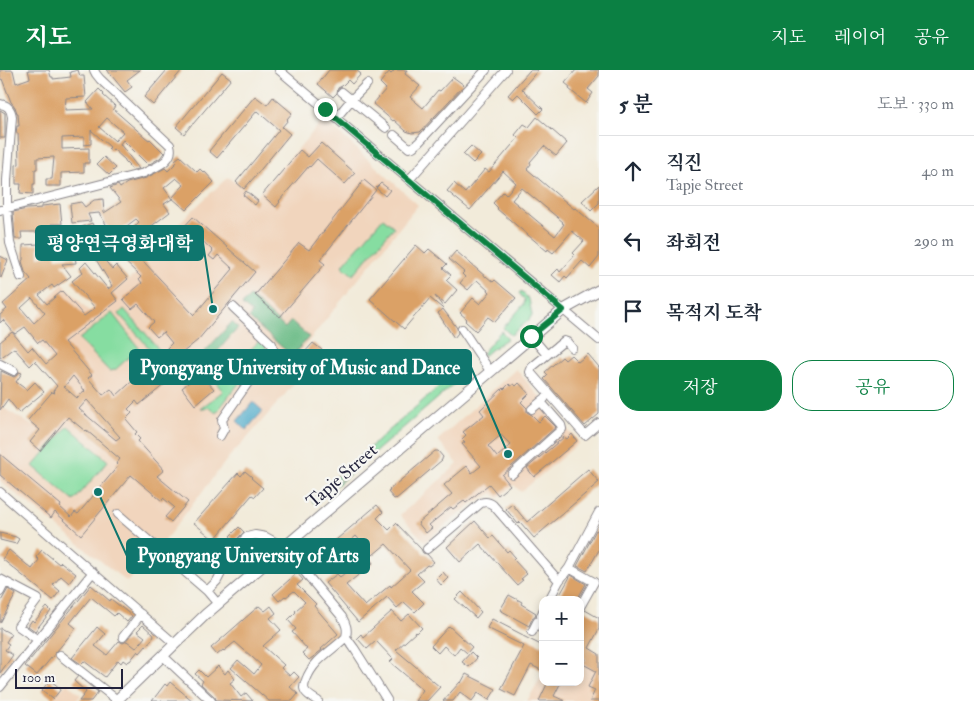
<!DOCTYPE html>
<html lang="ko">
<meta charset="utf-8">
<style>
body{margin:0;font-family:"IM FELL Double Pica","Noto Serif KR",serif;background:#f6f6f7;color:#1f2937}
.controls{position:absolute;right:15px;bottom:15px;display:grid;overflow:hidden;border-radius:10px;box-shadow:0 2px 8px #0003}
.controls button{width:45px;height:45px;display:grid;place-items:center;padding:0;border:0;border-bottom:1px solid #e0e1e3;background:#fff;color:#1f2937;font:25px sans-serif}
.scale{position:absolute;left:15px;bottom:12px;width:108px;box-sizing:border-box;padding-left:5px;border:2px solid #22223b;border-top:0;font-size:14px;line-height:18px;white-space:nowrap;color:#22223b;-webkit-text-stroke:4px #f6f6f2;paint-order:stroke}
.stop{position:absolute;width:15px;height:15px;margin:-11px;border:4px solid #0b8043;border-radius:50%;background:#fff}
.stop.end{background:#0b8043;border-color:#fff;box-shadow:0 1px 5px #0008}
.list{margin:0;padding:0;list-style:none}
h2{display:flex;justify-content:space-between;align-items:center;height:65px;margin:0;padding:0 20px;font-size:21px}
h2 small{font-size:16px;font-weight:400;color:#747a83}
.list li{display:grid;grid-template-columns:32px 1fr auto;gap:15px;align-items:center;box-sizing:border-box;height:70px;padding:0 20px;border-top:1px solid #e0e1e3}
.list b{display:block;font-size:19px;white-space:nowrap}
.list p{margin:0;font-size:16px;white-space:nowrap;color:#747a83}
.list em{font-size:16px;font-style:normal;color:#747a83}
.actions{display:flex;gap:10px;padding:15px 20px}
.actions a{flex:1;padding:11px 0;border:1px solid #0b8043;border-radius:20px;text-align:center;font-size:18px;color:#0b8043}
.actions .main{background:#0b8043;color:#fff}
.icon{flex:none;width:28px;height:28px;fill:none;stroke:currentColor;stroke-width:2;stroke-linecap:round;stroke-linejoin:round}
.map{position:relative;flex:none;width:599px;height:631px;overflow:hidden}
header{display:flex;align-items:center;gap:30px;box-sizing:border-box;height:70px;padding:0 25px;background:#0b8043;color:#fff}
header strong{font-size:24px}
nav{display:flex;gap:28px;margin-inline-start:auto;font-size:18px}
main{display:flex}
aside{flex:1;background:#fff}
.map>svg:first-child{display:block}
.built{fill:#f1d5bd}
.green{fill:#86dda1;stroke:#54806e}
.forest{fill:#6cbc87;stroke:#476f61}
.water{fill:#49a8c8;stroke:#366582}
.building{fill:#dba166;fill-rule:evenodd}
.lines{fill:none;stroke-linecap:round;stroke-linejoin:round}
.minor-casing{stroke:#8a868a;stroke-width:10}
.major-casing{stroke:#8a868a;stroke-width:12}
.minor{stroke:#fff;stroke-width:8}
.major{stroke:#fff;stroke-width:10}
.route{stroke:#0b8043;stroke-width:6}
.labels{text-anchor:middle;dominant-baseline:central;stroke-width:4.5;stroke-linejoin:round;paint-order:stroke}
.street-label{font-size:18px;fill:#22223b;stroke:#f6f6f2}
.leader{fill:none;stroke:#0f766e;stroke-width:2}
.callout-dot{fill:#0f766e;stroke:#f6f6f2;stroke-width:2}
.callout{fill:#0f766e;stroke:#0f766e;stroke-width:2}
.callout-label{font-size:19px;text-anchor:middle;font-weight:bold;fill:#fff}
</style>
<header>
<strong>지도</strong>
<nav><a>지도</a><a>레이어</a><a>공유</a></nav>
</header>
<main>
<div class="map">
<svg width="599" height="631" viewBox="0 0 599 631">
<rect width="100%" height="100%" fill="#f6f6f2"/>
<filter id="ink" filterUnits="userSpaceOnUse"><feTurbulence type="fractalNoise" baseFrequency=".02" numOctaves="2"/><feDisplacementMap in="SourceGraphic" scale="10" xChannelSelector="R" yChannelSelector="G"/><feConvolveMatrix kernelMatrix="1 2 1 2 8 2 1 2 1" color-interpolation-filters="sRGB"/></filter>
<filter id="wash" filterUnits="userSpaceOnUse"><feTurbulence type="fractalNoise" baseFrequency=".0096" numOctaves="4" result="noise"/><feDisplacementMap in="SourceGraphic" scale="20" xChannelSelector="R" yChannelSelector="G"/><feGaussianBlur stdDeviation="1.12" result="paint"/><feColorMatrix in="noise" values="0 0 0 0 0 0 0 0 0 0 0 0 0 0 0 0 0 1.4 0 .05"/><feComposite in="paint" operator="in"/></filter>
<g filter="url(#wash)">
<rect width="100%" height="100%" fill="#f2ebda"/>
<path class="built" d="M324 49 418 135 300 282 312 293 249 366 229 387 165 470 127 512 0 411V336L33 356 69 312 26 259 51 232 49 228 63 213 89 241 94 238 132 207H134L167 170 165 166 228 107 243 119 257 126Z
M516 299 579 373 521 422 514 415 498 428 493 423 473 433 425 472 400 445 458 394 438 370Z
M580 587 591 593 597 598 599 631H527L543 604V612H580Z
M67 613 81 625 76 631H52Z"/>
<path class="green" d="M383 148 394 157 353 205 342 196Z
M521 221 529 229 532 245 529 250 511 265 503 258 524 234 525 230 519 223Z
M124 239C142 260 164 281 175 307L119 244Z
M112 243 139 278 115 300 109 301 79 269Z
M501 261 508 268 484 285 482 284 484 281Z
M262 268 269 274 254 295 244 286Z
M240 290 250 299 216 343 209 337 204 339H200L223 321 217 314Z
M461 297 467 303 315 434 312 431 338 405 339 412 344 408 341 403Z
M68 356 108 391 74 431 33 396Z"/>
<path class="forest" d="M250 226 285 258 291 251 309 267 292 286 249 248 252 243 242 235Z
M232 252 238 258 209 291 199 288Z"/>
<path class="water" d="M253 332 263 341 246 360 237 351Z"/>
<g id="blocks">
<path class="building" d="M0 0H13L16 13 30 8 28 0H49L51 7H53V9L71 7 70 2 78 0 80 6H84L86 27 66 28 65 40 93 39 87 32 99 19 104 24 103 25 115 36 113 39 145 67 149 70 150 69 164 83 160 88 148 95 123 70 120 74 139 99 133 100 128 96 129 95 125 91V90L113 79 111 81 108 79 110 77 91 60V74L84 75V67L62 68V79L89 78V93H84V102L61 103V116H46V109H52L54 87 37 88V99H35V114H33V124L20 123 21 114H16V95L19 94 18 63H16L17 56H19L18 43H17L15 37 11 32 2 9 0 10ZM107 48 123 62 115 71 99 57Z
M107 0H140L127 10 132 17 125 22Z
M167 0H182L153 35 144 27Z
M329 0H356L361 4 352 14 348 10 342 16 338 18 337 23 333 27 318 14Z
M395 0H407L405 4 420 16 410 27 423 38 438 20 440 21 453 7 464 15 420 62 412 63 406 61 394 50 393 51 373 34 386 19 380 13 389 2 391 4Z
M530 0H538L522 19 543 39 538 44 518 24 513 29 508 25Z
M576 0H599V6L588 19 593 23 586 33 569 19 570 17 565 13Z
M222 2 231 9 193 54H192L184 64 176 57Z
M255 26 267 35 273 27 292 43 287 49 288 50 282 57 290 64 257 104 244 119 236 112 279 60 257 41 217 88 209 81Z
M0 40 5 43V68H0Z
M537 47 567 73 556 86 544 76 530 92 531 94 527 99 574 139 575 138 599 158V187L590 198 582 191 567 208 565 206 560 212 552 205 558 199 560 202 575 185 573 183 584 171 572 161 553 183 548 179 547 181 497 139 498 138 493 133 503 122 506 125 516 113 503 101 470 140 447 121 454 113 465 123 485 99 489 102 518 68 515 65 524 54 529 57ZM522 118 563 152 562 153 564 154 555 166 512 130Z
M321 73 355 103 345 114 317 89 310 97 309 96 279 131 280 132 276 137 262 125 300 80 308 87Z
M471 76 481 85 473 93 463 84Z
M180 86 197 102 200 99 204 103 205 102 214 112 186 140 172 128 184 115 176 108 164 118 172 129 164 134 170 142 149 158 158 167 161 171 143 191 194 245 233 199 218 185 214 190 209 186 213 181 192 161 189 165 182 159 193 147 255 202 198 270 176 288 167 278 172 273 163 262 157 267 148 257 154 252 138 234 132 239 123 229 142 213 139 209 141 207 113 180 139 152 136 149 99 177 101 179 97 181 112 199 116 195 128 209 112 223 118 231 64 272 92 305 88 308 103 325 111 319 116 326 140 304 135 298 144 290 165 314 139 335 136 331 128 339 132 343 126 349 137 362 135 364 140 369 138 371 164 400 157 406 188 432 171 452 165 447 174 437 163 428 162 431 131 405 81 465 55 442 51 448 0 405V384L61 435 60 437 71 447 75 442 78 444 118 396 116 394 120 389 86 360 85 361 68 347 40 381 30 372 40 360 28 350 52 322 55 323 53 321 57 316 35 291 30 296 14 278 0 288V272L12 262 28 281 32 277 46 294 55 286 42 270 38 273 25 257 15 264 3 250 0 253V245L7 239 3 234 31 209 25 202 22 191 23 190V175L39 174V187L55 183 56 188 75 186 76 193 62 194 71 206 54 218 52 215 39 225 47 234 62 221 84 246 95 238 72 211 83 202 80 198 86 192 108 219 112 216 83 168 77 170V168L55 177 52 169 92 153 98 167 109 159 99 143 88 144 91 151 72 153 70 134 81 132 85 137 94 130 103 129 104 143 121 132 110 118 118 115 120 118 127 113 146 108 165 98 168 101 177 92 175 90ZM32 228 45 243 34 253 21 238ZM73 306 85 321 77 328 64 317ZM87 330 120 367 116 370 79 339Z
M104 87 116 98 109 105 97 94Z
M364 110 376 120 320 190 325 194 280 247 255 225 299 173 309 180Z
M381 113 390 120 385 126 376 118Z
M599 115V133L591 141 582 131Z
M246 121 258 131 255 135 243 125Z
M60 134 62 154H51L52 162H21L22 169H15L13 142 27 139 42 138V136Z
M416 175 425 183 429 179 447 194 443 198 451 205 446 210 457 220 445 234 435 226 443 237 442 238 430 228 404 259 370 229Z
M456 181 486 207V206L493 212 495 210 516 228 495 252 488 247 476 261 465 251 467 249 460 243 473 228 480 234 490 222 477 210 468 220 460 213 465 207 462 204 464 202 449 189Z
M0 186 8 190 1 208 0 207Z
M443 239 457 258 458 263 454 268 438 243Z
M313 273 322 280 320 283 327 288 319 298 303 284Z
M588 284 599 297V344L585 356 544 309 548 305 545 302 562 287 565 290 571 285 578 292Z
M1 301 14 307 17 305 19 302 22 303 16 312 27 320 35 312 44 322 19 343 8 329 0 340Z
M200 303 214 319 195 335 182 318Z
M519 313 529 324 521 332 527 338V342L532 345 539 352 545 346 556 357 502 405 510 415 498 425 489 414 466 433 464 431 453 439 451 437 429 455 432 458 426 463 418 453 452 424 444 415 467 396 472 403 481 396 462 374 465 372 462 369 466 365 463 362 484 345 480 340 503 318 504 319 509 314 511 316 514 314 516 316ZM501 365 511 375 497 387 488 376Z
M572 364 577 371 534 407 527 398 564 367 567 369Z
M435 381H438L443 387 442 389V390L396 429V428L394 429 388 422 390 421 389 420Z
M588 399 599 412 534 468 520 452 518 454 506 439 512 434 527 452Z
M245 401 252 407 251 408 263 418 255 427 252 425 214 470 194 453 238 403 241 406Z
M377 435 383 442 377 448 389 460 396 453 421 479 423 483 427 484 434 492 429 496 427 495 417 504 424 511 412 521 424 533 415 542 404 532 397 538 387 527 358 552 325 513 337 504 340 507 367 485 373 493 346 515 365 536 390 515 391 517 410 500 386 474 373 485 356 466 317 500 310 492Z
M475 451 490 468 493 466 507 482 509 480 515 487 513 489 527 504 521 509 523 510 517 515 480 474 460 492 447 477Z
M239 457 244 462 235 471 230 466Z
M596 460 599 462V480L587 501 577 496Z
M0 463 16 467 19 469 16 474 0 470Z
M9 480 32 499 39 490 36 487 42 480 59 494 61 492 76 504 69 513 61 506 53 515 60 521 53 530 2 489Z
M443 502 448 508 441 515 436 509Z
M297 503 303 510 297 515 316 534 314 536 338 564 321 579 322 580 309 590 302 583 307 579 292 562 296 559 288 550 296 542 295 541 305 532 294 521 286 527 285 526 279 531 273 524Z
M571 505 586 514 578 528 576 527 574 530H557Z
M91 515 110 531 111 529 132 546 127 552 117 543 114 546 91 527 70 553 76 558 37 605 25 596Z
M8 519 16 524 0 553V533Z
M462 522 481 542 476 548 455 529Z
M509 525 522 532 521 534 536 543 535 547 532 549 529 556 500 540Z
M259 536 265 541 271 536 276 543 270 548 281 560 263 576 284 595 281 598 290 606 294 602 299 607 290 617 298 624 292 631H269L231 598 238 590 254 604 261 595 235 572 224 581 223 580 217 585 211 578Z
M47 537 51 541 35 561 28 556 32 550 34 552Z
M585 540 599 548V559L589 578 599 584V631H590L595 620 588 617 596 601 583 594 586 589 580 585V547Z
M392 541 401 551 409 544 422 558 417 563 416 562 396 580 440 617 427 631H415L423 620 390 592 393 589 376 571 367 579 357 568 361 564 363 567Z
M492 549 523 565V566L543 576V601L531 595 515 626 501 619 524 576 487 558Z
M143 555 153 564 154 566 153 568 140 583 138 581 130 591H129L127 593 123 590 121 593 118 590 105 607 84 591 81 594 72 588 97 557 105 564 95 576 107 585 119 571 123 573 127 571 136 578 145 567 137 561Z
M449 556 472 577 467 583 460 577 454 585 444 576 438 583 431 576Z
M0 558 11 564 6 572 9 574 5 580 13 585 0 603Z
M471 582 477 588 469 597 462 592Z
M218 596 225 604 228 600 235 609 230 613 241 627 246 623 253 631 216 630 215 627 201 614 203 611 195 604 199 600 206 607Z
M466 604 496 619 489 630 478 623 472 631 460 622 453 631H443L460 612 461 613Z
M78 606 98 622 91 631H79L86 622 74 611Z
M50 610 61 619 53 629 42 620Z
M170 612 193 631H152L165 614 167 616Z
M548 612H561L554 626 565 631H539Z"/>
</g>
</g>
<g filter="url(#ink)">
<use href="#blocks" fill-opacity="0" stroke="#8a868a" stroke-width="1"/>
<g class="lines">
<defs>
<path id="minor" d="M279 0 599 270
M342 22 386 58
M0 34C8 35 11 39 12 47L7 110V138L10 173 21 207
M336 48 352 29 367 14
M394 65 409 78 413 77 419 72 486 0
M409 110 506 0
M0 140 144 103C155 97 175 91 170 75L100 9 96 4 94 0
M462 259 490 301
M531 266 547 285
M572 278 567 272 564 271 532 297 530 302 585 365 599 353
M0 294 14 301
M532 339 544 329
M220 366 224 359 222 350 273 277 272 274 233 237
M512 404 562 359 561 355 541 332
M0 422 175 574
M118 444 207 521 218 534
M427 479 481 433C486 431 489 432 493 435L559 511
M569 498 594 512 580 537
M0 509 38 529 18 556 38 570
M207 521 217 511 233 480 247 467 255 465 266 467 284 477 342 547C346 554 348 559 346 567 331 582 314 589 306 610 305 612 304 615 304 618 305 624 313 628 318 631
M0 522 5 512
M549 530 559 511 569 498 599 442
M541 546 543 541
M532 562 537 552
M123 567 141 544
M346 567 354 578 387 630
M60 585 117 630
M163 586 211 631
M0 617 93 502"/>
<path id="major" d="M116 631 205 545 364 409 563 240 599 220"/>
</defs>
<use href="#minor" class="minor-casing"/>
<use href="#major" class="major-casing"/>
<use href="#minor" class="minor"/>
<use href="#major" class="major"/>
</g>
</g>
<g class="lines" filter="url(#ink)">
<path class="route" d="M325 39 563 240 531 266"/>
</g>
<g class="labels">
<g class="street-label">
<text transform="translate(342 406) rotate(-41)">Tapje Street</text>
</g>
</g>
<path class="leader" d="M213 239L203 173M508 384L471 297M98 422L127 486"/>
<g class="callout-dot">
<circle cx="213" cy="239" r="5"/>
<circle cx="508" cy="384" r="5"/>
<circle cx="98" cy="422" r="5"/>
</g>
<g class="callout">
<rect x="36" y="156" width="167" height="34" rx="5"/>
<rect x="130" y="280" width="341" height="34" rx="5"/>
<rect x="127" y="469" width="242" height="34" rx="5"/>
</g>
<g class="callout-label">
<text x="120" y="180">평양연극영화대학</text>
<text x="300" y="304">Pyongyang University of Music and Dance</text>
<text x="248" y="492">Pyongyang University of Arts</text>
</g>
</svg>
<div class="controls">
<button>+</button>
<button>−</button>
</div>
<div class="scale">100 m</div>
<div class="stop" style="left:531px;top:266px"></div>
<div class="stop end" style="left:325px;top:39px"></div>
</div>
<aside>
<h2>5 분<small>도보 · 330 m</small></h2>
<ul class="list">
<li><svg class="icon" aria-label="ahead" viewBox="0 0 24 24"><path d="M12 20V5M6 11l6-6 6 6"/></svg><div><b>직진</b><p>Tapje Street</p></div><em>40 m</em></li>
<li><svg class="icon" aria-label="left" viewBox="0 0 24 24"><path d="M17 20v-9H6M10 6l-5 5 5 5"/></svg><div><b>좌회전</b></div><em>290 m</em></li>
<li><svg class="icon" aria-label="arrive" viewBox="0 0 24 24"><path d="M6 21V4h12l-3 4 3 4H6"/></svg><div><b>목적지 도착</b></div></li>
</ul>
<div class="actions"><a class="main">저장</a><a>공유</a></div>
</aside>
</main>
